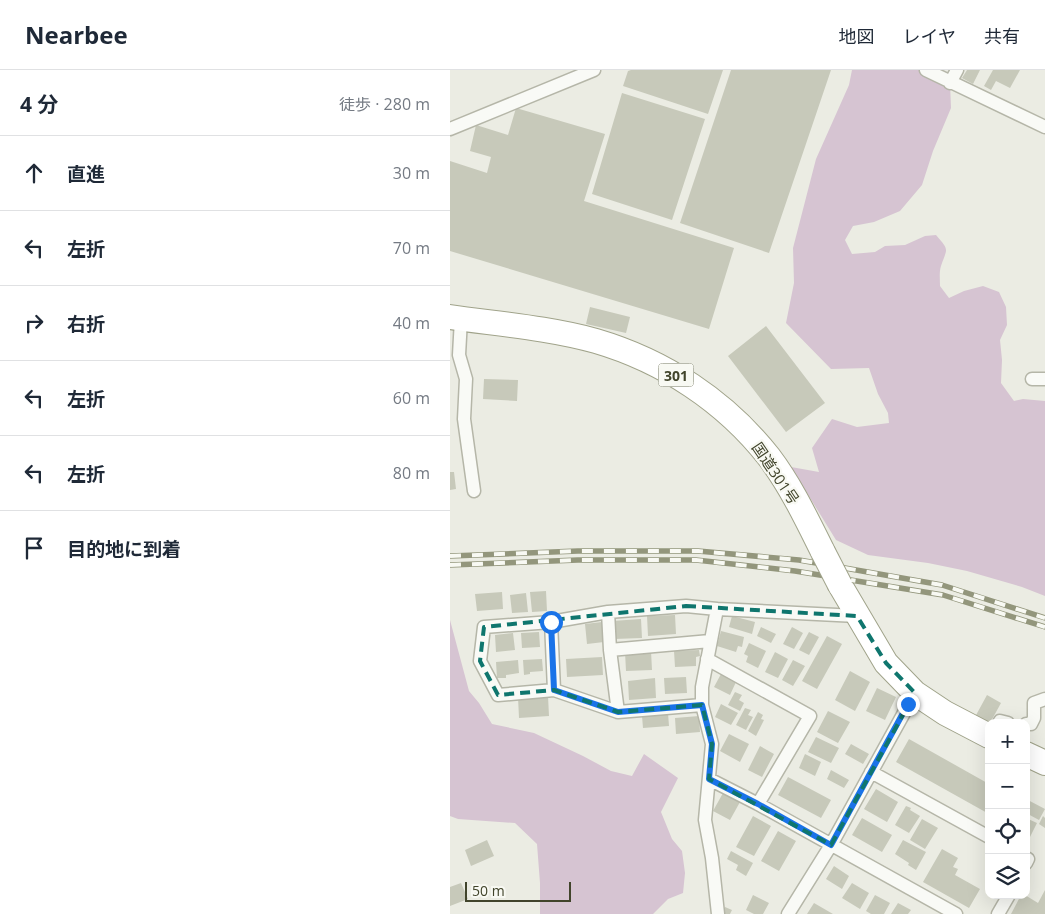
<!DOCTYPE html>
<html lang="ja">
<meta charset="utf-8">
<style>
body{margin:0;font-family:"Open Sans","Noto Sans JP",sans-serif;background:#f2f2f3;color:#1f2937}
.controls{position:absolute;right:15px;bottom:15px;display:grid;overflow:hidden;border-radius:10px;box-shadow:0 5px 20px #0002}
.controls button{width:45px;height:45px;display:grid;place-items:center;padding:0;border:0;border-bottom:1px solid #e0e1e3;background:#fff;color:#1f2937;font:25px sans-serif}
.scale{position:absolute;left:15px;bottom:12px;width:106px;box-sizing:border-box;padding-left:5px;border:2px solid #41442b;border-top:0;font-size:14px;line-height:18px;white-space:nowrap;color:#41442b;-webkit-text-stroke:4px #f8f9f3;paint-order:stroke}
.stop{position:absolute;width:15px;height:15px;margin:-11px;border:4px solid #1a73e8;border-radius:50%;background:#fff}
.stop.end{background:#1a73e8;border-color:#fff;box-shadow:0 1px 5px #0008}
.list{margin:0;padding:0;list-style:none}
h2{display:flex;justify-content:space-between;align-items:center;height:65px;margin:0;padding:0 20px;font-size:21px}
h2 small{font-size:16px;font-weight:400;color:#747a83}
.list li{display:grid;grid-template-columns:32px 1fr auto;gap:15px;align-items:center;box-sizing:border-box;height:75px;padding:0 20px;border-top:1px solid #e0e1e3}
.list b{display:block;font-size:19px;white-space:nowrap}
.list em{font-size:16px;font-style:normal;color:#747a83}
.icon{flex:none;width:28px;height:28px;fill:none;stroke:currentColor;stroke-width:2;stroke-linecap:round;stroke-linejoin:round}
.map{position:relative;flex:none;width:595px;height:844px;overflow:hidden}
header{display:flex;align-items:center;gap:30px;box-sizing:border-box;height:70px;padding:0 25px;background:#fff;border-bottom:1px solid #e0e1e3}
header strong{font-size:24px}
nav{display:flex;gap:28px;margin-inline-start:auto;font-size:18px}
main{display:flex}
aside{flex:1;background:#fff}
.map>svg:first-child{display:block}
.green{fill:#d6c4d2}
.building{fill:#c7c9ba}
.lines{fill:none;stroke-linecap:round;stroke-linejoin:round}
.street-casing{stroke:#b5b6a8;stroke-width:15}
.highway-casing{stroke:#a0a38a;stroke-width:26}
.street{stroke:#f9faf6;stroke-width:12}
.highway{stroke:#fff;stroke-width:24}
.rail-casing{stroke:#93967c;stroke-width:5.5}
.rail{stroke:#f8f9f3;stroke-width:4;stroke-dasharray:11;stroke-linecap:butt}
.highway-bridge-casing{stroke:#a0a38a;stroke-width:26;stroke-linecap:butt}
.highway-bridge{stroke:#fff;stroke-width:24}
.route{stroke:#1a73e8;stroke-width:6}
.marked{fill:none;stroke:#0f766e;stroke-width:4;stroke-dasharray:10 6;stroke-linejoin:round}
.labels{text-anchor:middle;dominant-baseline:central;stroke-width:4.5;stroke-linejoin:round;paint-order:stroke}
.shield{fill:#f8f9f3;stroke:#787a67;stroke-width:1}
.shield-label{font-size:14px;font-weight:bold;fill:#41442b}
.street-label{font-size:15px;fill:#41442b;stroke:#f8f9f3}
</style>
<header>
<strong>Nearbee</strong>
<nav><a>地図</a><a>レイヤ</a><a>共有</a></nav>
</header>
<main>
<aside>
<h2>4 分<small>徒歩 · 280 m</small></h2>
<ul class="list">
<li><svg class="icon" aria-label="ahead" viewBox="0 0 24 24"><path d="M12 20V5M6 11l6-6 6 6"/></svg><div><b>直進</b></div><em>30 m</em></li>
<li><svg class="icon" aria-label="left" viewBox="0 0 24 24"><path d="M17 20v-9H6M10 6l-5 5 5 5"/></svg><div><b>左折</b></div><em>70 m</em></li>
<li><svg class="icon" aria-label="right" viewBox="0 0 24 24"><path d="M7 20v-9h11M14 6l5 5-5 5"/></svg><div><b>右折</b></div><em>40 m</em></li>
<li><svg class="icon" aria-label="left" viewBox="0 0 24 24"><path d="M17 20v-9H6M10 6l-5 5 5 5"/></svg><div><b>左折</b></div><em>60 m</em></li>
<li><svg class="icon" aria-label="left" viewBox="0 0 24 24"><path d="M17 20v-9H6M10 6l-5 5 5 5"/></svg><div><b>左折</b></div><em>80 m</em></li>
<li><svg class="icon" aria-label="arrive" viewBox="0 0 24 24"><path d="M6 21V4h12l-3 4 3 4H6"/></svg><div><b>目的地に到着</b></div></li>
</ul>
</aside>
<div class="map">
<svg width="595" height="844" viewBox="0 0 595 844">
<rect width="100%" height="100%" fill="#ebece3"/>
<path class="green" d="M402 0H476L500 13 501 38 483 81 472 115 450 141 424 152 403 156 395 170 402 184 425 182 435 176 455 175 475 166 486 165C500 181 497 178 491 196 489 202 490 210 490 216L499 228 514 221 533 216 549 222 556 237 557 255 550 270 552 290 551 313 564 331 573 329 595 331V526L572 517 517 501 478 493 418 485 386 470 341 397 369 402 362 378 382 349 407 357 439 353 438 343 428 324 419 298 381 299 336 253 344 213 343 178 366 89 399 15Z
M0 550 19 621 29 633 42 654 84 663 133 686 161 701 182 706 194 684 228 708 211 742 222 769 232 781 235 803 233 823 218 829 203 844H90V813L87 774 65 753 8 749 0 746Z"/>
<path class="building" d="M181 0H273L258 44 173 16 178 1Z
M281 0H381L319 183 230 153Z
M517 0H530L523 14 512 8Z
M543 0H570L560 18 546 11 541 20 534 16Z
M172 23 255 49 222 150 142 124Z
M66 38 155 64 134 131 284 178 259 259 0 181V91L37 103 41 87 20 81 26 55 58 65Z
M140 237 180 247 176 263 136 254Z
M316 256 375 333 336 362 278 286Z
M34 309 68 310 67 331 33 329Z
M0 402H4L6 419 0 420Z
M96 521 97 541 82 542 80 522Z
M52 522 53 539 27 541 25 524Z
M76 523 78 542 62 543 60 525Z
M225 545 226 564 198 566 197 546Z
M282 546 305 552 302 564 279 557Z
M191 549 192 568 164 569 162 551Z
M152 552 154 572 137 574 135 554Z
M311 557 326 564 321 573 307 566Z
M342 557 353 563 344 579 333 574Z
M271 561 294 567 292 577 288 576 286 582 267 576Z
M89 562 90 577 72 578 71 563Z
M359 562 369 567 359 585 349 580Z
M63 563 65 580 46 582 45 565Z
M377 566 392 574 367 619 352 611Z
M299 573 316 581 308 598 296 592 298 586 294 584Z
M249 580 250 586 246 587V596L225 597 224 581Z
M201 581 202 600 176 601 175 582Z
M325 582 338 589 328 608 315 602Z
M152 587 153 605 117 607 116 589Z
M92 589 93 601 80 602V604L74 605 73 590Z
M68 590 69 603 56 605V608H47L46 592Z
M343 590 355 596 343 616 332 610Z
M400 601 420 612 405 641 385 630Z
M271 604 286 612 280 625 264 617Z
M236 607 237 623 215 624 214 608Z
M205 608 206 628 179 630 178 611Z
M427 618 446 627 435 650 416 641Z
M285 622 292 625 289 630 294 633 290 641 278 635Z
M537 625 551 633 540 653 525 647Z
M98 626 99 646 69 648 68 627Z
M271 634 288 643 281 655 265 647Z
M295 638 301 640 298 645 303 647 296 660 286 655Z
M378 641 400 652 388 673 367 662Z
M308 642 313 645 311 649 314 650 306 666 298 661Z
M218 643 219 656 193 658 192 646Z
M249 646 250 662 226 664 225 648Z
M279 664 299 674 290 692 270 681Z
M366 667 389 678 381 693 358 682Z
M459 669 539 714V744L446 692Z
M401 674 419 684 413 694 395 684Z
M310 676 324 684 312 707 298 700Z
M355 684 371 692 365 706 349 698Z
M381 700 399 710 394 718 377 709Z
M338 707 381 730 371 748 328 725Z
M426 719 448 732 437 752 414 739Z
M273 723 290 732 280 750 263 741Z
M576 729 595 739 589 750 576 743Z
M456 736 461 738 460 740 470 746 459 763 445 755Z
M303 746 321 756 304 786 286 777Z
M593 746 595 748V758L589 754Z
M412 748 442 765 432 782 402 765Z
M576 748 587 753 578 771 576 770Z
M472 749 488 758 475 779 460 770Z
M328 761 346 771 329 801 311 791Z
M37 770 44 786 21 796 15 780Z
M453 770 476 782 466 800 458 795 459 793 445 784Z
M492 779 508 788 503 797 508 799 505 805 530 819 519 838 473 812Z
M281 781 303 793 296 806 286 800 288 795 277 789Z
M384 796 399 806 392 819 376 809Z
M11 813 18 829 0 836V817Z
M402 813 419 823 410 839 392 828Z
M595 820V844H561L571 825H575L588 833Z
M303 825 319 833 313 844H304L296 840Z
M425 825 440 833 434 844H421L416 841Z
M364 833 383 844H357Z
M448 833 461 840 458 844H441Z
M275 837 282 840 280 844H271Z"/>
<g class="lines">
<defs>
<path id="street" d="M476 0 595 57
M500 13 507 0
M0 59 144 0
M11 249 9 285 16 309 14 349 24 421
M582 309H595
M158 542 160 580 168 642
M101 552 104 620 48 625 30 591 34 557 101 552 158 542 236 536 267 539
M160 580 260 571
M257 589 360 646 308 734
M104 620 168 642 252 635
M549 653 550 651 558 653
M576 654H581L584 648V633L595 629
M421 702 539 767
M259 709 308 734 506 844
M576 788 578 789 576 793
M268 844 262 788 255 750 262 674 252 635V617L267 539 407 546
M338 844 381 775 465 623
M548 844 559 825"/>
<path id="highway" d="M0 247C48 254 99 258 146 271 214 291 275 331 319 387 341 416 357 450 373 482
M390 515 436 593 465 623 495 643 539 666
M576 684 595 693"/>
</defs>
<use href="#street" class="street-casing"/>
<use href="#highway" class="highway-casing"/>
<use href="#street" class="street"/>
<use href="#highway" class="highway"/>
<defs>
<path id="rail" d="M0 486 128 481H248L349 490 492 515 595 548
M0 495 128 490H246L345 501 493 525 595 557"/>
</defs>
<use href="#rail" class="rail-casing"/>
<use href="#rail" class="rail"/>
<defs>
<path id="highway-bridge" d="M373 482 390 515"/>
</defs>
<use href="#highway-bridge" class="highway-bridge-casing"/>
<use href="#highway-bridge" class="highway-bridge"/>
</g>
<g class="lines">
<path class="route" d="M101 552 104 620 168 642 252 635 262 674 259 709 308 734 381 775 458 634"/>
</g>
<path class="marked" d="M236 536 407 546 436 593 465 623 381 775 259 709 262 674 252 635 168 642 104 620 48 625 30 591 34 557Z"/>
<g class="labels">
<rect class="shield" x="208.5" y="293.5" width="35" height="23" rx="4"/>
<g class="shield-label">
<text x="226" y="305">301</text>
</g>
<g class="street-label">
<text transform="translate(326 403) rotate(56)">国道301号</text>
</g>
</g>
</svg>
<div class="controls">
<button>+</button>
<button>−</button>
<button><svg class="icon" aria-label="locate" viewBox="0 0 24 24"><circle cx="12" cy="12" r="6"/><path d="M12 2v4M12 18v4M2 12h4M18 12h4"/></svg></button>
<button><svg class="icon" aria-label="layers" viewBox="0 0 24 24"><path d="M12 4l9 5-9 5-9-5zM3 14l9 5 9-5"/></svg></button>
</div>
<div class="scale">50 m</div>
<div class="stop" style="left:101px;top:552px"></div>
<div class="stop end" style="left:458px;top:634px"></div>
</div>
</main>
